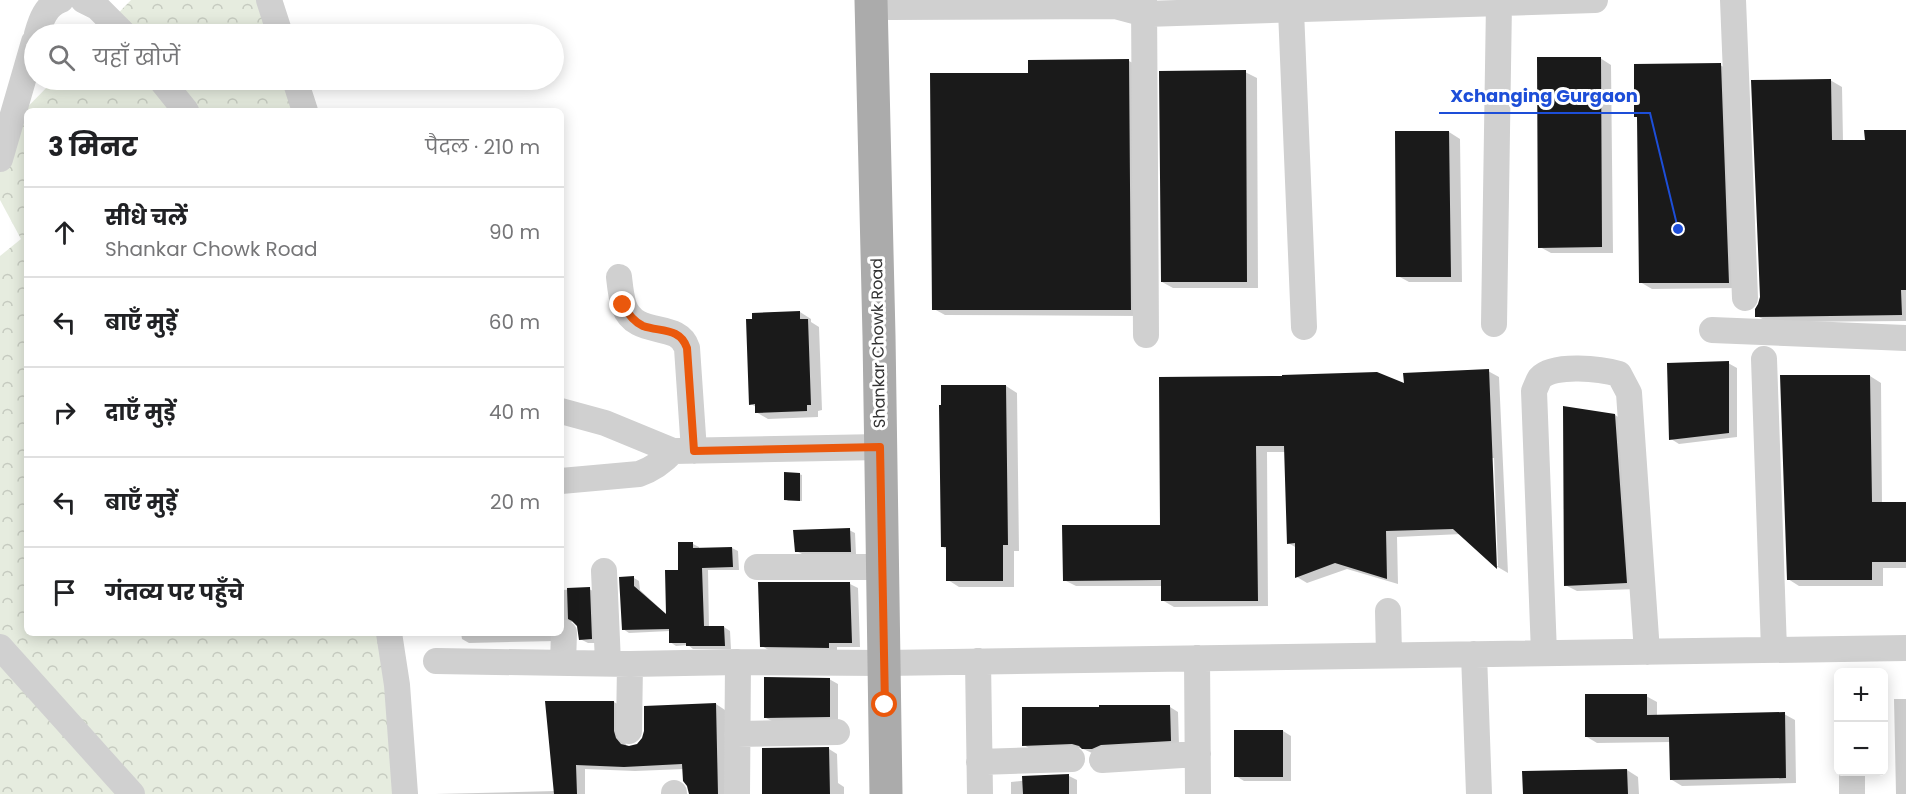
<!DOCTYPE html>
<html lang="hi">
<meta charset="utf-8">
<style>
body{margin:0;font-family:Poppins,"Noto Sans Devanagari",sans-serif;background:#f6f6f6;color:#202124}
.controls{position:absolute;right:18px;bottom:18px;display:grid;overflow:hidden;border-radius:9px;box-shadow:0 3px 15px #0003}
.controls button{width:54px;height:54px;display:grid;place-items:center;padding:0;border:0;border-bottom:2px solid #e0e0e0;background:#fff;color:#202124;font:30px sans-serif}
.stop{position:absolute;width:18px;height:18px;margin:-14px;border:4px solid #ea580c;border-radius:50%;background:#fff}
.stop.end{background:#ea580c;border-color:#fff;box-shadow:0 2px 6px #0008}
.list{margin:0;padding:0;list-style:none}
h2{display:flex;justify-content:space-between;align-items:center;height:78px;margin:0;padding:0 24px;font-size:26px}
h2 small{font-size:20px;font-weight:400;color:#757577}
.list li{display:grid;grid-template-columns:39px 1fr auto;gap:18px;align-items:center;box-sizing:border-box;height:90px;padding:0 24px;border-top:2px solid #e0e0e0}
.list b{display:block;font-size:22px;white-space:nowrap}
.list p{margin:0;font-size:20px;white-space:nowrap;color:#757577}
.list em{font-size:20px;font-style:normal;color:#757577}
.icon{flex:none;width:33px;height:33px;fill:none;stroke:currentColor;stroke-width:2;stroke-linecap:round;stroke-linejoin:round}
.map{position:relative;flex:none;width:1906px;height:794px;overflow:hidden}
.search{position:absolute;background:#fff;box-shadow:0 3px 15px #0003;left:24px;top:24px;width:540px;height:66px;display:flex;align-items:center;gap:15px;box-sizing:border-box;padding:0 21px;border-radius:33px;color:#757577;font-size:22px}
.panel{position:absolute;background:#fff;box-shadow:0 3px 15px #0003;left:24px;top:108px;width:540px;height:528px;border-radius:9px}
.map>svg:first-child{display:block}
.forest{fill:url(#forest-crowns)}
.shadow{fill:#0003}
.building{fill:#1a1a1a}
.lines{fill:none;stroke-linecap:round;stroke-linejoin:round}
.minor{stroke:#d0d0d0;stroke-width:26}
.major{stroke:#ababab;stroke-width:33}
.route{stroke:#ea580c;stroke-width:8}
.labels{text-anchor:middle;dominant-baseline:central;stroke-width:6;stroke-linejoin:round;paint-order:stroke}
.street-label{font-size:16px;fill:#333;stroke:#fff}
.leader{fill:none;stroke:#1d4ed8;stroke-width:2}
.callout-dot{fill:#1d4ed8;stroke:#fff;stroke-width:2}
.callout-label{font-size:18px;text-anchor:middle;font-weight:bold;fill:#1d4ed8;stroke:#fff;stroke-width:6;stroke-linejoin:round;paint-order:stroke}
</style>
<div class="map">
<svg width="1906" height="794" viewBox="0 0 1906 794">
<defs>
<pattern id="forest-crowns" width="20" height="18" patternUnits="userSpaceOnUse" patternTransform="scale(1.5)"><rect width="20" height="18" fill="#e6ecdf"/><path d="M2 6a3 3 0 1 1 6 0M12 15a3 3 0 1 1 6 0" fill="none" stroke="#c6cbc0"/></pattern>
</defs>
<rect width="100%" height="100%" fill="#fff"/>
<path class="forest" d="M131 0H269L280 34H98Z
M54 80H295L305 111H27V633H389L405 794H0V256L21 239 0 200V135Z"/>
<path class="shadow" d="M1600 58 1611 65 1613 253H1551L1540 247Z
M1129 61 1140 67 1142 316 945 315 934 309 1030 74Z
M1720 65 1731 71 1740 288 1652 289 1640 282Z
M1245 72 1257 78 1258 288H1173L1162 282Z
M1830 80 1842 87 1843 141H1866L1906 131V321L1768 322 1757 316Z
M1449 132 1460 139 1462 282H1409L1398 276 1396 133Z
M800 312 811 319V322L819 327 822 410 818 411V417L768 419 756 412V407L751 404Z
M1728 363 1737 368V437L1679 444 1671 439Z
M1488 371 1499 377 1508 573 1496 566H1498L1494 458H1491L1462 534 1397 537 1398 584 1347 569 1307 583 1297 577V548L1288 543 1286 452H1267L1268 606 1174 607 1162 600V586H1076L1064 580 1162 527 1160 378 1405 385Z
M1870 376 1881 383 1882 504H1906V568H1883V586H1799L1788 579Z
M1006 386 1017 393 1019 551H1014V587H959L948 580 947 550 942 546 943 387Z
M1615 415 1626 422 1638 589 1577 591 1565 585Z
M799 474 802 475V501H788L786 499Z
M849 530 855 533 856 554H802L796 551Z
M693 544 699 547V549L732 548 738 551 739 570H708L709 628 724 627 730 631 731 649H693L688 645 676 646 670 642V631L629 633 623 629 634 578 639 581 640 590 667 615 679 571Z
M850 584 858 588 860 647H837V652L770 651 762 646Z
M589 589 597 593 599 643H588L580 639 578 625 573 622 566 623 561 627V590Z
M461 633H558L556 641 469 643 462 639Z
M829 679 838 684V721L774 722 766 718Z
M1646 696 1657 702V716L1784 714 1795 720 1796 783 1682 786 1672 780 1671 742 1597 743 1587 737Z
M1894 699H1906V794H1896Z
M614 702 623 707V737L627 747 638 745 716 704 725 710 727 794H690L684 769 635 771 585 769V794H435L555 791 547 703Z
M1170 707 1178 712 1179 745 1092 753 1081 748 1032 750 1024 745Z
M1283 731 1291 736V781H1244L1236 776Z
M829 749 837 754 838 783 844 787V794H764Z
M1627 770 1638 777 1639 794H1524Z
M1069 776 1077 780V794H1011V782Z"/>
<path class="building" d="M1537 57H1601L1602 247 1538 248Z
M1129 59 1131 310H932L930 73H1028V60Z
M1721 63 1729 283H1639L1637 117H1634V64Z
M1246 70 1247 282H1161L1159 71Z
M1831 79 1832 140H1865L1864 130H1906V290H1901L1902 315 1755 317V309L1758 304 1760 297 1751 80Z
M1395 131H1449L1451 277H1396Z
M800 311V319H808L811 405H807V411L755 413V404L749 405 746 319H752V313Z
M1729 361V433L1669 440 1667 363Z
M1489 369 1497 569 1453 529 1386 531 1387 579 1335 563 1295 578V543L1287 544 1284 446H1256L1258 601H1161V580L1063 581 1062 525H1160L1159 377 1282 376V375L1377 372 1404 383 1403 373Z
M1780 375H1870L1872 502H1906V562H1872V580H1787Z
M941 385H1006L1008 545H1003V581H946V547H941L939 405H941Z
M1563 406 1615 414 1627 583 1564 586Z
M784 472 800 473V501L784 500Z
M850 528 851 552H795L793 530Z
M678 542H693V548L732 547 733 567 702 568 704 626H724L725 646H686V643H669V629L622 630 619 577 634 576V586L666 614 665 570H678Z
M758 582H850L852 643H829V648L760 647Z
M590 587 592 639 579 640 577 626 572 621 568 619 567 588Z
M764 677 830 678V717L764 718Z
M1585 694H1647V715L1785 712 1786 778 1670 780 1669 737H1585Z
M545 701H614V731L616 738 621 744 629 746 637 744 642 738 644 731V706L716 703 718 794H689L687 786 683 781 682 764 624 767 576 765 577 794H554Z
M1099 705H1170L1171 741 1101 745 1092 749H1082L1079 746 1072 744 1022 746V707H1099Z
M1234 730H1283V777H1234Z
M829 747 830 794H762V748Z
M1627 769 1628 794H1523L1522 771Z
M1069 774V794H1023L1022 776Z"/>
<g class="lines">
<path class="minor" d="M83 0 97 7 124 34
M269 0 280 34
M1144 0 1146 335
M1733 0 1745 298
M889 7 1115 6 1145 14 1595 0
M1291 10 1304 327
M37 34C41 20 46 5 61 0
M161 80 186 111
M295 80 305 111
M0 159 34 42
M619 277C620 286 621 297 624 306 636 339 678 320 687 348L694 451
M1494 324 1499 3
M1712 330 1906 338
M1764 359 1774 650
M561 411 605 423 673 451 880 447
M561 481 639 474C653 469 663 462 673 451
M757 567H883
M604 571 608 663
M1388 611 1389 655
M389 633 397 685 405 794
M0 647 132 794
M1544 653 1534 391C1536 387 1538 381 1540 378 1554 363 1602 369 1619 374L1629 393 1647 652
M1474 654 1479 794
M1197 658 1198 794
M436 661 630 664 738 662 885 663 1906 648
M978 661 980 794
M563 663 564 633
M629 731 630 664
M737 734 837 732
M1102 760 1198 754
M979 762 1072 759
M1852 772V794
M674 793V794
M737 794 738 662"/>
<path class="major" d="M871 0 879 336 886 794"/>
</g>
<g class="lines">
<path class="route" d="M623 305C628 314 634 322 643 326 660 332 680 327 687 348L694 451 880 447 885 705"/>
</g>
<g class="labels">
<g class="street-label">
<text transform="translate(878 343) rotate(-91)">Shankar Chowk Road</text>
</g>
</g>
<path class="leader" d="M1678 229L1650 113H1439"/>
<circle class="callout-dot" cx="1678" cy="229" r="6"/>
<g class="callout-label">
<text x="1544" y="102">Xchanging Gurgaon</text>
</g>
</svg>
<div class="controls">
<button>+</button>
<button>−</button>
</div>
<div class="stop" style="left:885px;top:705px"></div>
<div class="stop end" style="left:623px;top:305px"></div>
<div class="search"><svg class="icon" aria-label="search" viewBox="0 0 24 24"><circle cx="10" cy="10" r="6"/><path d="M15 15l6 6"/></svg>यहाँ खोजें</div>
<section class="panel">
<h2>3 मिनट<small>पैदल · 210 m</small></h2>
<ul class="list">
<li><svg class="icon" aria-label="ahead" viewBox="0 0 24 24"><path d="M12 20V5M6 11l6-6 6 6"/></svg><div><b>सीधे चलें</b><p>Shankar Chowk Road</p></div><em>90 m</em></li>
<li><svg class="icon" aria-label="left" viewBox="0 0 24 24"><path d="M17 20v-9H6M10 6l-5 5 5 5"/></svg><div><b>बाएँ मुड़ें</b></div><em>60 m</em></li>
<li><svg class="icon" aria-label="right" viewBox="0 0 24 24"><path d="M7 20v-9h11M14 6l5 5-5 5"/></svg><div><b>दाएँ मुड़ें</b></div><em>40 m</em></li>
<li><svg class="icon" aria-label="left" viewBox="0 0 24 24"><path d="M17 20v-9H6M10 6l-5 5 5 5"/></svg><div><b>बाएँ मुड़ें</b></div><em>20 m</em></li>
<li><svg class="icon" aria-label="arrive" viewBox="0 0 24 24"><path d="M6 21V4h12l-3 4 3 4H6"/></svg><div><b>गंतव्य पर पहुँचे</b></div></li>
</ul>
</section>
</div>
